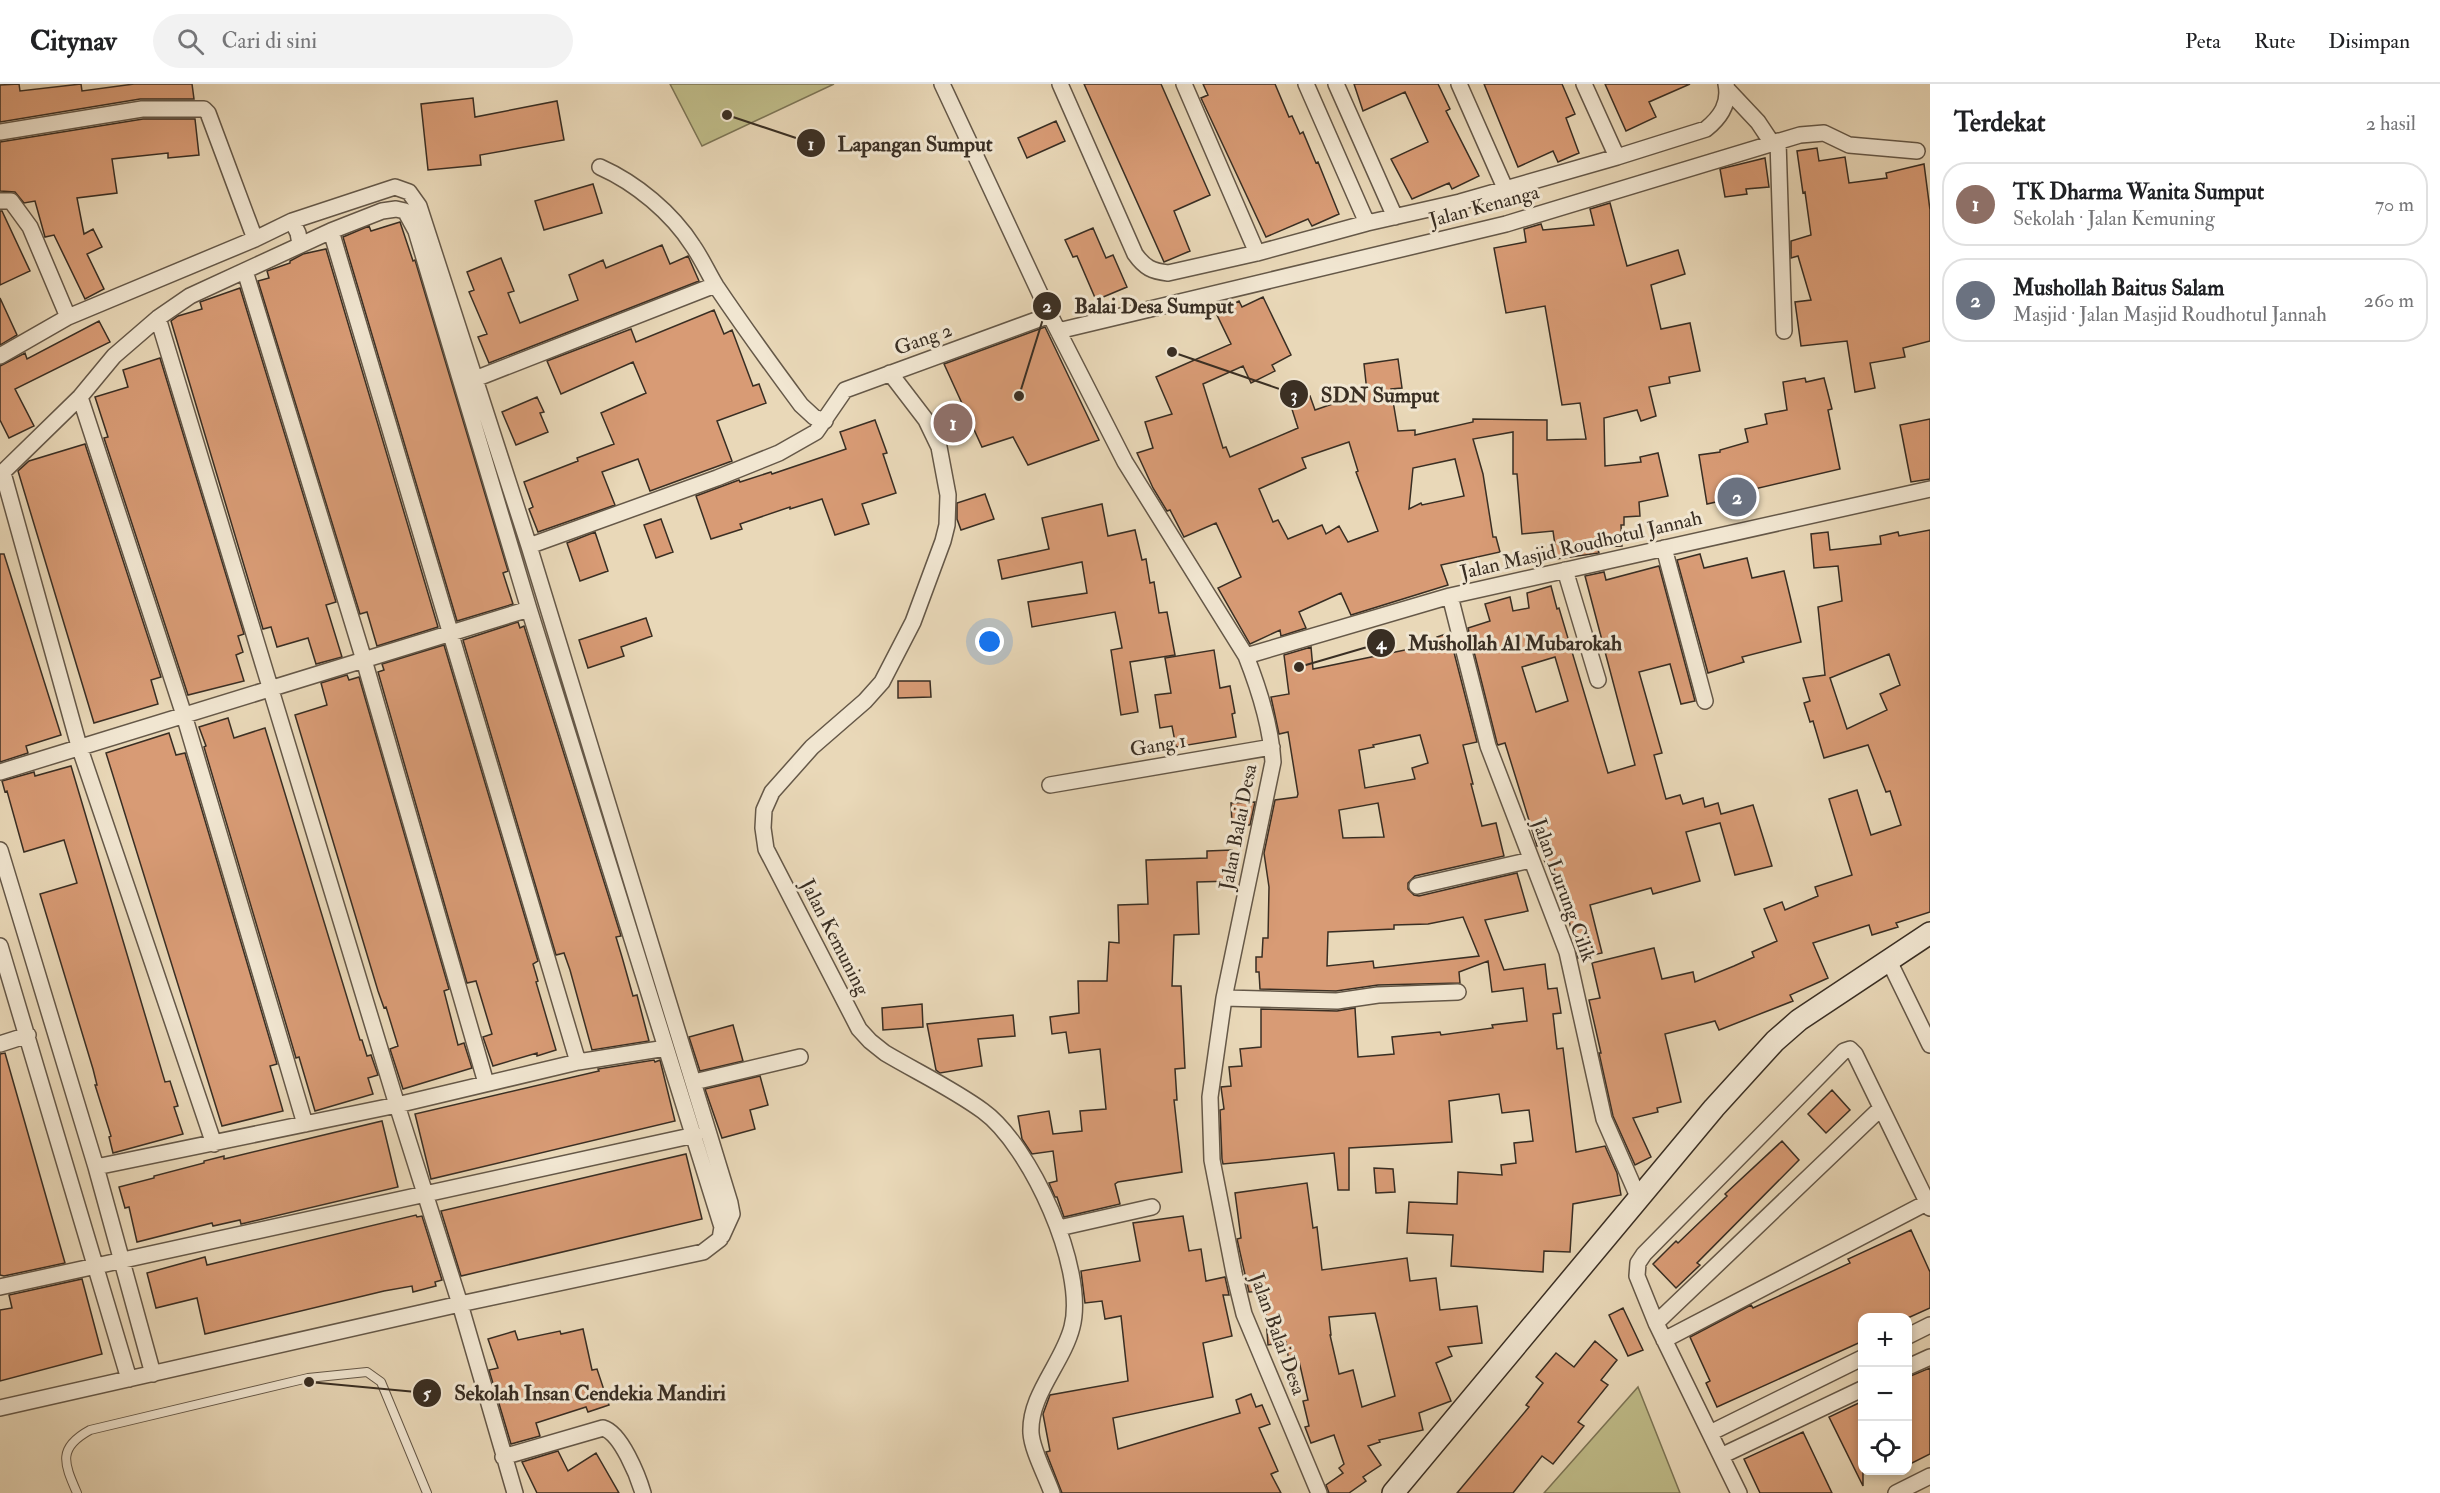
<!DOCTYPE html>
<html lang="id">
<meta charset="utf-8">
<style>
body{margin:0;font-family:"IM FELL Double Pica",serif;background:#f2f2f2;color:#202124}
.controls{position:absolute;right:18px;bottom:18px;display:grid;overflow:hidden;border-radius:12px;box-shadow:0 3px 9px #0003}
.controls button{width:54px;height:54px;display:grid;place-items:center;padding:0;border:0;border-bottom:2px solid #e0e0e0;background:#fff;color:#202124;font:30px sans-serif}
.you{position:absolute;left:990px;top:558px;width:21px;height:21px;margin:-15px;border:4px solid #fff;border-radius:50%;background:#1a73e8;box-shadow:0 0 0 9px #1a73e833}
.badge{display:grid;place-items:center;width:39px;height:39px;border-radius:50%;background:#8f2418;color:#fff;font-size:20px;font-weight:700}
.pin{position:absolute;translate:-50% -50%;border:3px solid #fff;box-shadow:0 2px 6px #0006}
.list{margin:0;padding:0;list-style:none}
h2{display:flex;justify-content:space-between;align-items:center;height:78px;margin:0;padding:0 24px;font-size:26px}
h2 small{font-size:20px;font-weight:400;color:#757577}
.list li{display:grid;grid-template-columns:39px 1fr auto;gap:18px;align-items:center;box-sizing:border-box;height:84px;margin:0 12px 12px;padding:0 12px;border:2px solid #e0e0e0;border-radius:24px}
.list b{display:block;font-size:22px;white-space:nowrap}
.list p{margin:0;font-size:20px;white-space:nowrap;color:#757577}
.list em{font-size:20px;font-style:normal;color:#757577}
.icon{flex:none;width:33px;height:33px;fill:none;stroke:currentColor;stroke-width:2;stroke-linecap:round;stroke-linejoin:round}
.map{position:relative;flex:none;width:1930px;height:1409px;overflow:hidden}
header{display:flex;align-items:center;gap:36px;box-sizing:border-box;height:84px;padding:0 30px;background:#fff;border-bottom:2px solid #e0e0e0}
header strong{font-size:28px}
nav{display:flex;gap:33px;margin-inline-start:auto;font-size:21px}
.search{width:420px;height:54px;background:#f2f2f2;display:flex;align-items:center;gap:15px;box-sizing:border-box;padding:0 21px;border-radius:33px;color:#757577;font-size:22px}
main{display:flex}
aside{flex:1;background:#fff}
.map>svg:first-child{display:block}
.green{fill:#bfbc89;stroke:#7c7556;stroke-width:1.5}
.building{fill:#d89b75;stroke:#392e23;stroke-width:1.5;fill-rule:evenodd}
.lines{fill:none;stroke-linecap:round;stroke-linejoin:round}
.service-casing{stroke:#655848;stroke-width:10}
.minor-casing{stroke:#655848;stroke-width:18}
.secondary-casing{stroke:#392e23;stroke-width:24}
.service{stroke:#f1e6d1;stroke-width:8}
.minor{stroke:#f1e6d1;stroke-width:15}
.secondary{stroke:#f1e6d1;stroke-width:21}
.labels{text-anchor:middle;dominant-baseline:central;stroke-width:6;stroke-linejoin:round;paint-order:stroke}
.street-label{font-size:20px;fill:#392e23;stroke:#f1e6d1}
.leader{fill:none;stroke:#392e23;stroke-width:2}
.callout-dot{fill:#392e23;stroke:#f1e6d1;stroke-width:2}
.mark-label{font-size:18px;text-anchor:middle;font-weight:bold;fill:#fff}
.callout-label{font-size:21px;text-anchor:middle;font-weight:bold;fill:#392e23;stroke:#f1e6d1;stroke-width:6;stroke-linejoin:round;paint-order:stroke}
</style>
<header>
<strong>Citynav</strong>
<div class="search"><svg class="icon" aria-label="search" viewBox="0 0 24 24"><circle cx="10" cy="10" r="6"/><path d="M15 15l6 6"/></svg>Cari di sini</div>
<nav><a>Peta</a><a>Rute</a><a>Disimpan</a></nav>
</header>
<main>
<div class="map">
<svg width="1930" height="1409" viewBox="0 0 1930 1409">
<rect width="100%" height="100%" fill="#e9d8b8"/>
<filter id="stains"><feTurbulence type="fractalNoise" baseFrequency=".00333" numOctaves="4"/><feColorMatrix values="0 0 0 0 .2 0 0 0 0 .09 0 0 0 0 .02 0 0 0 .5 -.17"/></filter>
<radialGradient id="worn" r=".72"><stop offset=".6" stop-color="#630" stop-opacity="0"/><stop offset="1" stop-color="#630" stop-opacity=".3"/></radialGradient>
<path class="green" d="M670 0H834L702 62Z
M1638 1303 1680 1409H1544Z"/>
<path class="building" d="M19 0 20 7 81 0 82 7 134 0H192L194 15H140L0 38V1Z
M1084 0H1161L1210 111 1174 127 1190 167 1164 178Z
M1203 0H1275L1289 33 1292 32 1300 50 1303 48 1316 79 1318 78 1339 130 1312 142 1308 135 1266 153 1201 14 1208 11Z
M1354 0H1438L1450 25 1446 27 1479 92 1452 105 1449 99 1412 115 1391 75 1428 58 1405 8 1363 27Z
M1484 0H1562L1575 30 1566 34 1579 69 1558 78 1553 67 1518 83Z
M1605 0H1690L1649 18 1656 33 1626 47Z
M473 14 475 33 557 17 564 56 480 71 481 81 428 86 421 20Z
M143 35H195L199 71 168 74V69L112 75 117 109 77 114 84 150 93 145 102 163 87 170 104 205 85 215 54 151 45 153 35 117 24 119 15 108 0 107V58Z
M1056 37 1065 57 1027 74 1018 54Z
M1817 64 1819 77 1845 73 1849 99 1887 94 1886 89 1924 80 1930 126V257L1903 264 1905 273 1870 279 1875 304 1855 308 1847 257 1801 262 1795 218 1811 216 1798 172 1791 174V157L1811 151 1805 108 1803 109 1797 67Z
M1765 74 1769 103 1746 105 1747 110 1725 113 1720 85Z
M593 100 602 129 544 146 535 117Z
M1610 119 1627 182 1678 166 1685 190 1651 201 1661 245 1690 239 1700 287 1669 293 1670 299 1649 303 1656 332 1641 337 1637 326 1604 334 1605 382 1641 378 1640 373 1658 369 1668 412 1639 418 1640 432 1624 433V441H1621L1622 462 1597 463 1599 469 1557 475 1553 447 1522 450 1517 390H1513V348L1473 355 1483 390 1493 453H1496L1500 468 1441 481 1448 501 1351 531 1341 509 1299 528 1306 544 1281 552 1280 546 1250 560 1218 504 1241 493 1216 439 1184 453 1170 426 1167 427 1153 404 1137 369 1153 364 1145 338 1172 330 1156 293 1231 260 1216 229 1239 217 1242 223 1263 213 1291 271 1272 281 1275 287 1251 299 1243 282 1203 300 1223 364 1226 363 1230 373 1298 344 1290 319 1310 312 1315 326 1367 308 1364 280 1398 275 1402 304 1391 305 1398 347 1415 346V351L1473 338V335L1547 336V356L1586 355 1580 319 1562 321 1545 222 1506 229 1494 164 1526 158 1524 145 1541 140 1543 146 1594 141 1590 125ZM1349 358 1358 387 1356 388 1378 447 1348 458 1339 442 1326 450 1322 441 1288 455 1278 436 1273 438 1259 405 1306 384 1302 374ZM1455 375 1464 412 1422 421 1421 419 1409 425 1413 384Z
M0 127H2L30 187 0 201Z
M400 138 413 177 415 176 508 487 503 489 513 520 457 537 343 153 369 142 371 147Z
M1093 144 1106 174 1113 171 1127 203 1096 216 1077 172 1073 173 1065 156Z
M662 161 670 180 688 172 699 197 489 279 478 253 487 250 469 208 474 206 467 188 501 174 514 207 508 209 520 239 578 216 569 191 603 176 606 184Z
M326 165 438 543 377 562 367 528 360 530 258 197 269 194 267 187 290 179V177L303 170Z
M240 204 336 518 326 521 342 573 316 580 308 554 277 563 271 543 263 545 171 237 178 232 202 225 200 218Z
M0 214 17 251 0 261Z
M714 226 724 250 732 246 753 302 759 300 766 319 717 337 732 377 650 407 638 375 602 388 615 421 538 448 529 425 533 423 524 398 578 377 577 374 614 360 601 329 646 309 633 278 561 310 547 277 631 245 636 258Z
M99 237 110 258 15 305 34 342 9 354 0 336V282L25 269 27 275Z
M1045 243 1099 356 1028 381 1013 353 982 363 944 280Z
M160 274 244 550 238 552 243 568 236 571 244 597 188 611 104 354 108 353 95 313 128 303 123 286Z
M1805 294 1806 298 1824 294 1832 325 1828 326 1840 385 1750 406V427L1726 428 1725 416 1707 420 1699 371 1720 368V366L1748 358 1745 345 1767 340 1765 330 1787 326 1783 298Z
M537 313 544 328 540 329 548 348 516 361 502 328Z
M1930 335V395L1911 398 1900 341Z
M875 336 887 369 883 370 896 409 862 420 869 440 835 451 822 415 790 425V423L740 440 742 445 711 455 696 412 739 396 740 398 771 388 772 390 846 365 840 348Z
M85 360 161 593 151 596 158 620 94 639 18 387 29 377Z
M985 410 994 435 961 446 957 435V419Z
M1102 420 1108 452 1135 446 1142 476 1146 475 1150 499 1154 498 1159 529 1167 528 1175 571 1130 578 1138 628 1121 631 1111 566 1122 564 1115 528 1032 543 1028 518 1087 509 1082 478 1002 495 998 476 1049 465 1042 434Z
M661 435 673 468 656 474 644 441Z
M1930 446V828L1896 839 1898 843 1872 851 1869 841 1813 859 1828 894 1790 911 1793 917 1719 946 1715 937 1665 950 1681 1018 1657 1024 1658 1028 1633 1034 1651 1073 1635 1081 1613 1032 1599 969H1601L1589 916 1600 914 1592 879 1654 864 1662 895 1693 888 1695 898 1734 882 1754 873 1752 868 1777 857 1764 825 1782 818 1785 826 1818 812 1815 803 1852 791 1829 715 1857 706 1871 751 1901 741 1890 707 1886 708 1868 661 1824 674 1813 637 1810 638 1804 619 1810 617 1803 594 1825 591 1818 523 1842 517 1838 482 1814 484 1811 450 1828 448 1830 466 1881 460 1880 452 1898 448 1899 452ZM1889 570 1900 601 1880 610 1887 626 1847 645 1830 594Z
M595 448 608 487 580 497 567 459Z
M0 470H4L61 651 26 662 28 669 0 678Z
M1700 470 1704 484 1747 474 1752 494 1784 487 1801 558 1742 573 1744 578 1708 589 1677 476Z
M1659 482 1695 617 1681 620 1670 580 1639 588 1662 669 1654 671 1666 715 1680 711 1683 720 1703 714 1705 723 1718 719 1721 730 1753 721 1772 782 1735 791 1720 739 1686 748 1700 797 1653 810 1651 804 1590 821 1602 869 1578 874 1561 803 1559 804 1553 780 1546 782 1540 761 1537 762 1505 659 1498 661 1497 659 1468 544 1490 537 1485 520 1510 513 1513 527 1529 524 1527 509 1551 502 1557 525 1559 524 1608 689 1635 681 1585 492 1604 488 1606 496ZM1555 573 1568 617 1536 628 1522 583Z
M646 534 652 552 621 563 624 572 588 584 579 556Z
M518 538 520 544 524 542 621 852 616 853 622 873 633 912 637 911 649 957 592 966 570 886 564 869 556 871 463 556Z
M1449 549 1477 658 1463 661 1473 700H1471L1482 742 1496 739 1504 772 1415 792 1408 799V805L1414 811 1419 812 1517 789 1528 827 1485 836 1504 886 1545 880 1548 905 1557 904 1561 929 1553 930 1557 965 1563 964 1576 1068 1605 1062 1617 1089 1621 1111 1573 1120 1570 1168 1544 1167 1543 1188 1451 1182 1453 1151 1407 1149 1409 1118 1457 1120 1458 1088 1502 1091 1501 1081 1516 1079 1514 1059 1533 1057 1529 1026 1502 1029 1499 1010 1449 1017 1452 1058 1349 1064V1106H1338L1334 1069 1223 1080 1222 1075 1220 1026 1224 1025 1221 1003 1231 1002 1229 983 1242 982 1240 965 1261 963V925L1337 927 1355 924 1358 973 1394 970 1392 953 1440 948 1441 951 1493 944 1492 941 1527 937 1523 904 1492 908 1488 877 1459 888 1460 899 1378 901 1336 907 1260 905 1259 888H1256V873H1262L1263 854H1268L1269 803 1264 769 1275 716 1297 713 1298 710 1288 648 1279 650 1271 613 1289 610 1284 571 1311 563 1313 585 1439 559 1437 553ZM1420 651 1428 679 1412 684 1415 695 1365 704 1359 666 1374 663 1373 661ZM1378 719 1384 753 1343 754 1339 726ZM1463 833 1479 872 1374 884 1373 877 1327 882 1328 848 1394 845V841L1428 840Z
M444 561 538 877 533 880 538 897 536 898 556 966 537 972V969L493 982 483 953 492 950 476 897 467 899 378 588 384 586 382 580Z
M1214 566 1220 604 1230 602 1235 629 1232 630 1236 653 1176 663 1172 642 1160 644 1155 611 1171 609 1165 574Z
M347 591 349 596 359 593 449 905 444 907 458 961 464 959 472 984 403 1005 390 965 398 962 386 923 384 924 378 907 295 631 327 621 321 599Z
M898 597H930L931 613 898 614Z
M228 634 234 654 265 644 360 956H362L367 972 371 971 378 991 368 994 373 1010 315 1027 299 973 296 974 204 663 206 662 199 643Z
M169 649 176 671 185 669 277 980 270 982 283 1027 222 1042 106 669Z
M71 682 165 998 170 997 178 1022 174 1023 183 1050 113 1069 109 1053 111 1052 95 1001H97L93 985 40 810 77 799 64 756 24 768 7 707 5 708 2 697 34 688 35 692Z
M1255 718 1250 741H1232L1231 719Z
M1232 766 1233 797 1197 798 1199 850 1174 851 1172 902H1181L1185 984 1175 985 1177 1016H1174L1182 1088 1118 1098 1115 1100 1120 1120 1064 1133 1057 1113H1055L1049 1099 1057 1097 1053 1067 1032 1070 1022 1055 1018 1032 1049 1027 1053 1050 1082 1047 1080 1027 1106 1025 1100 965 1069 969 1066 948 1052 950 1050 933 1079 929 1078 897H1107L1109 858 1119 859 1118 821 1148 820 1146 776 1207 774V767Z
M922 920 923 943 883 946 882 924Z
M1013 931 1015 952 978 955 982 982 940 989 936 986 927 940Z
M733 941 743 977 700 987 689 953Z
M5 969 65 1179 4 1192 0 1191V970Z
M654 976 655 978 660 976 675 1037 431 1095 415 1030 599 987 598 985Z
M760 992 768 1021 750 1026 755 1045 722 1054 705 1005Z
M1832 1006 1850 1026 1826 1049 1808 1030Z
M382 1037 398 1103 241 1140 240 1136 213 1142 212 1139 137 1158 129 1123 125 1124 119 1103 154 1094V1092L204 1079V1077L224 1072V1075Z
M1782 1057 1799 1076 1697 1179 1700 1181 1676 1204 1653 1180 1676 1157 1678 1159 1727 1112 1725 1110Z
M686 1070 702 1135 461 1192 441 1127Z
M1374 1084 1393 1085 1395 1108 1376 1109Z
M1307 1099 1313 1144 1317 1143 1322 1186 1407 1174 1410 1197 1436 1194 1440 1226 1477 1222 1482 1259 1448 1263 1452 1272 1436 1279 1451 1317 1419 1329 1423 1346 1379 1356 1380 1358 1368 1362 1381 1381 1363 1393 1366 1397 1349 1409H1329L1326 1401 1343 1389 1339 1384 1344 1380 1334 1351 1311 1359 1305 1343 1309 1342 1303 1317 1308 1316 1299 1277 1289 1278 1286 1258 1268 1261 1264 1207 1249 1208 1237 1155 1241 1154 1235 1109ZM1375 1229 1395 1312 1362 1323 1353 1286 1339 1290 1330 1251H1331L1329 1233Z
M416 1131 417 1133 422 1132 442 1196 435 1198 436 1202 413 1208 412 1202 384 1207 205 1250 197 1214 156 1224 147 1189 205 1173 207 1181Z
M1183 1132 1189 1167 1201 1165 1206 1197 1225 1193 1229 1211H1223L1232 1252 1203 1259 1213 1313 1113 1334 1118 1365 1240 1329 1236 1316 1251 1310 1256 1323 1262 1321 1270 1340 1259 1344 1278 1387 1271 1390 1281 1409H1062L1046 1368 1050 1367 1043 1330 1050 1311 1128 1297 1121 1232 1105 1235 1102 1217 1085 1219 1081 1187 1140 1177 1133 1139Z
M1911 1146 1930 1188V1224L1910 1233H1863V1257L1717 1323 1706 1299 1710 1297 1690 1253 1751 1221 1753 1224 1850 1179 1848 1175Z
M82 1195 102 1270 0 1297V1226L12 1224 9 1211Z
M1623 1224 1643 1266 1628 1272 1609 1231Z
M583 1245 592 1286 597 1285 609 1321 588 1328 586 1323 536 1339 540 1352 511 1360 489 1286 498 1284 488 1255 515 1247 518 1256 560 1247 561 1250Z
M1595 1257 1617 1276 1601 1296 1608 1301 1578 1338 1584 1342 1553 1380 1542 1372 1513 1409H1457L1529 1323 1526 1321 1543 1299 1536 1293 1556 1269 1574 1283Z
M1930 1284V1370L1908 1381V1293Z
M1863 1317V1402L1829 1333Z
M1803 1348 1832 1409H1760L1744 1375Z
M558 1367 568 1387 596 1369 619 1409H537L522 1378Z"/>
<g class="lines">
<defs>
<path id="service" d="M77 1409C64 1379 57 1364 90 1346L308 1294 367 1288 381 1298 427 1409"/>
<path id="minor" d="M942 0 1050 231 1125 378 1246 572C1259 605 1271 642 1273 678L1224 914 1210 1013 1212 1076 1234 1189 1244 1230 1319 1409
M1060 0 1135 170C1145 184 1152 187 1168 189L1257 169 1367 139 1460 118 1617 73 1584 0
M1184 0 1257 169
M1306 0 1367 139
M1336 0 1395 133
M1459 0 1505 104
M1727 5 1758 38 1772 59
M0 48 142 25H204L208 29 255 155
M1778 57 1784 247
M1617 73 1706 45C1721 33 1730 19 1726 0
M600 83C636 99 672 129 693 162 702 175 708 189 716 202 743 242 772 282 801 321L814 333 825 337
M0 117H11L30 143 68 233
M292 137 395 103 409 108 419 122 529 462 730 1119 732 1130 722 1152
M331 147 578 978
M245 187 364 576 486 999
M158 234 397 1021 460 1220 515 1409
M1058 247 1506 140 1800 51 1824 49 1849 61 1917 67
M0 272 68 233 255 155 292 137 298 149 300 160
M890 289 926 336 939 363 948 411 947 441 943 457 913 538 882 598 865 617 812 663 772 708 764 726 763 744 766 765 859 945 870 957 885 969C917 988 953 1005 983 1027 1030 1061 1087 1185 1072 1243 1063 1279 1029 1311 1031 1349 1032 1366 1046 1392 1052 1409
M475 295 715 201
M80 313 184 631 305 1040
M3 389 79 662 214 1060
M0 391 80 313 114 272 158 234 190 212 331 147 382 127 396 125 405 127 416 147 529 525 722 1143 720 1155 703 1168 460 1220 0 1324
M529 462 717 394 779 369 816 348 845 306 1050 231
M1664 464 1705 617
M1565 486 1598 596
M1450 512 1488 662 1567 868 1604 1035 1639 1115
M1246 572 1450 512 1930 405
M0 688 529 525
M1050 701 1272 663
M0 766 96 1083 153 1290
M1417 802 1531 776
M0 862 129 1295
M1889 877 1930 961
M1224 914 1337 917 1378 911 1458 908
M0 960 28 951
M694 998 800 973
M96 1083 397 1021 578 978 666 964
M1059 1144 1152 1123
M0 1203 695 1051
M1656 1239 1881 1024
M1908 1252 1930 1241
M1664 1256 1930 1117
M1908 1283 1930 1273
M1710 1349 1862 1274
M1721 1372 1862 1305
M503 1373 603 1344C621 1349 638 1392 643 1409
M1739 1409 1656 1239 1637 1192 1638 1179 1644 1170 1844 967 1850 965 1855 970 1930 1124
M1896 1409 1930 1392"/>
<path id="secondary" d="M1393 1409 1714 1024 1775 957 1799 936 1930 849"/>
</defs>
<use href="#service" class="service-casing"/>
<use href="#minor" class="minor-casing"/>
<use href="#secondary" class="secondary-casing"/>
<use href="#service" class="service"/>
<use href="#minor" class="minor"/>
<use href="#secondary" class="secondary"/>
</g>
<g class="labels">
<g class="street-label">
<text transform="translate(1484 122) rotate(-15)">Jalan Kenanga</text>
<text transform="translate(923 255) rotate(-20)">Gang 2</text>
<text transform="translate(1581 461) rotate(-13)">Jalan Masjid Roudhotul Jannah</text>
<text transform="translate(1158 661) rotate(-10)">Gang 1</text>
<text transform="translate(1238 743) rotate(-79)">Jalan Balai Desa</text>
<text transform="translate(1564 806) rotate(70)">Jalan Lurung Cilik</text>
<text transform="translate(835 853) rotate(63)">Jalan Kemuning</text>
<text transform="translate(1278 1250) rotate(70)">Jalan Balai Desa</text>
</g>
</g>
<path class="leader" d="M727 31L811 59M1019 312L1047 222M1172 268L1294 310M1299 583L1381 559M309 1298L427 1309"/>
<g class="callout-dot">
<circle cx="727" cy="31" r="6"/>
<circle cx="1019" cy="312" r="6"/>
<circle cx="1172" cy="268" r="6"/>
<circle cx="1299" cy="583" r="6"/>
<circle cx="309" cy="1298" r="6"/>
<circle cx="811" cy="59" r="15"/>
<circle cx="1047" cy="222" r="15"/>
<circle cx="1294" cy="310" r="15"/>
<circle cx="1381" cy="559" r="15"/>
<circle cx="427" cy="1309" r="15"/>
</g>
<g class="mark-label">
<text x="811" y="66">1</text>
<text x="1047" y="228">2</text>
<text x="1294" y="317">3</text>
<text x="1381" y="565">4</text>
<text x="427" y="1315">5</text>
</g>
<g class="callout-label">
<text x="915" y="67">Lapangan Sumput</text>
<text x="1154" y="229">Balai Desa Sumput</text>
<text x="1380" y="318">SDN Sumput</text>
<text x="1515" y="566">Mushollah Al Mubarokah</text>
<text x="590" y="1316">Sekolah Insan Cendekia Mandiri</text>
</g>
<rect width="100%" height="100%" filter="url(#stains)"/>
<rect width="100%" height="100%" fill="url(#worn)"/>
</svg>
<div class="controls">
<button>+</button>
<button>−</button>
<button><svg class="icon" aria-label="locate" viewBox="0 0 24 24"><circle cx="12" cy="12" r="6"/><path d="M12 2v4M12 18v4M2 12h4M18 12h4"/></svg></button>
</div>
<div class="you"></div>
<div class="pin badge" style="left:953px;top:339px;background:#8d6e63">1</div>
<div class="pin badge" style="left:1737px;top:413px;background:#6b7280">2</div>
</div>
<aside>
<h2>Terdekat<small>2 hasil</small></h2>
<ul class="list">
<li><span class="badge" style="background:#8d6e63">1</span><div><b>TK Dharma Wanita Sumput</b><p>Sekolah · Jalan Kemuning</p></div><em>70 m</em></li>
<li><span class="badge" style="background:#6b7280">2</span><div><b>Mushollah Baitus Salam</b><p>Masjid · Jalan Masjid Roudhotul Jannah</p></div><em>260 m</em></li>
</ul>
</aside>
</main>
